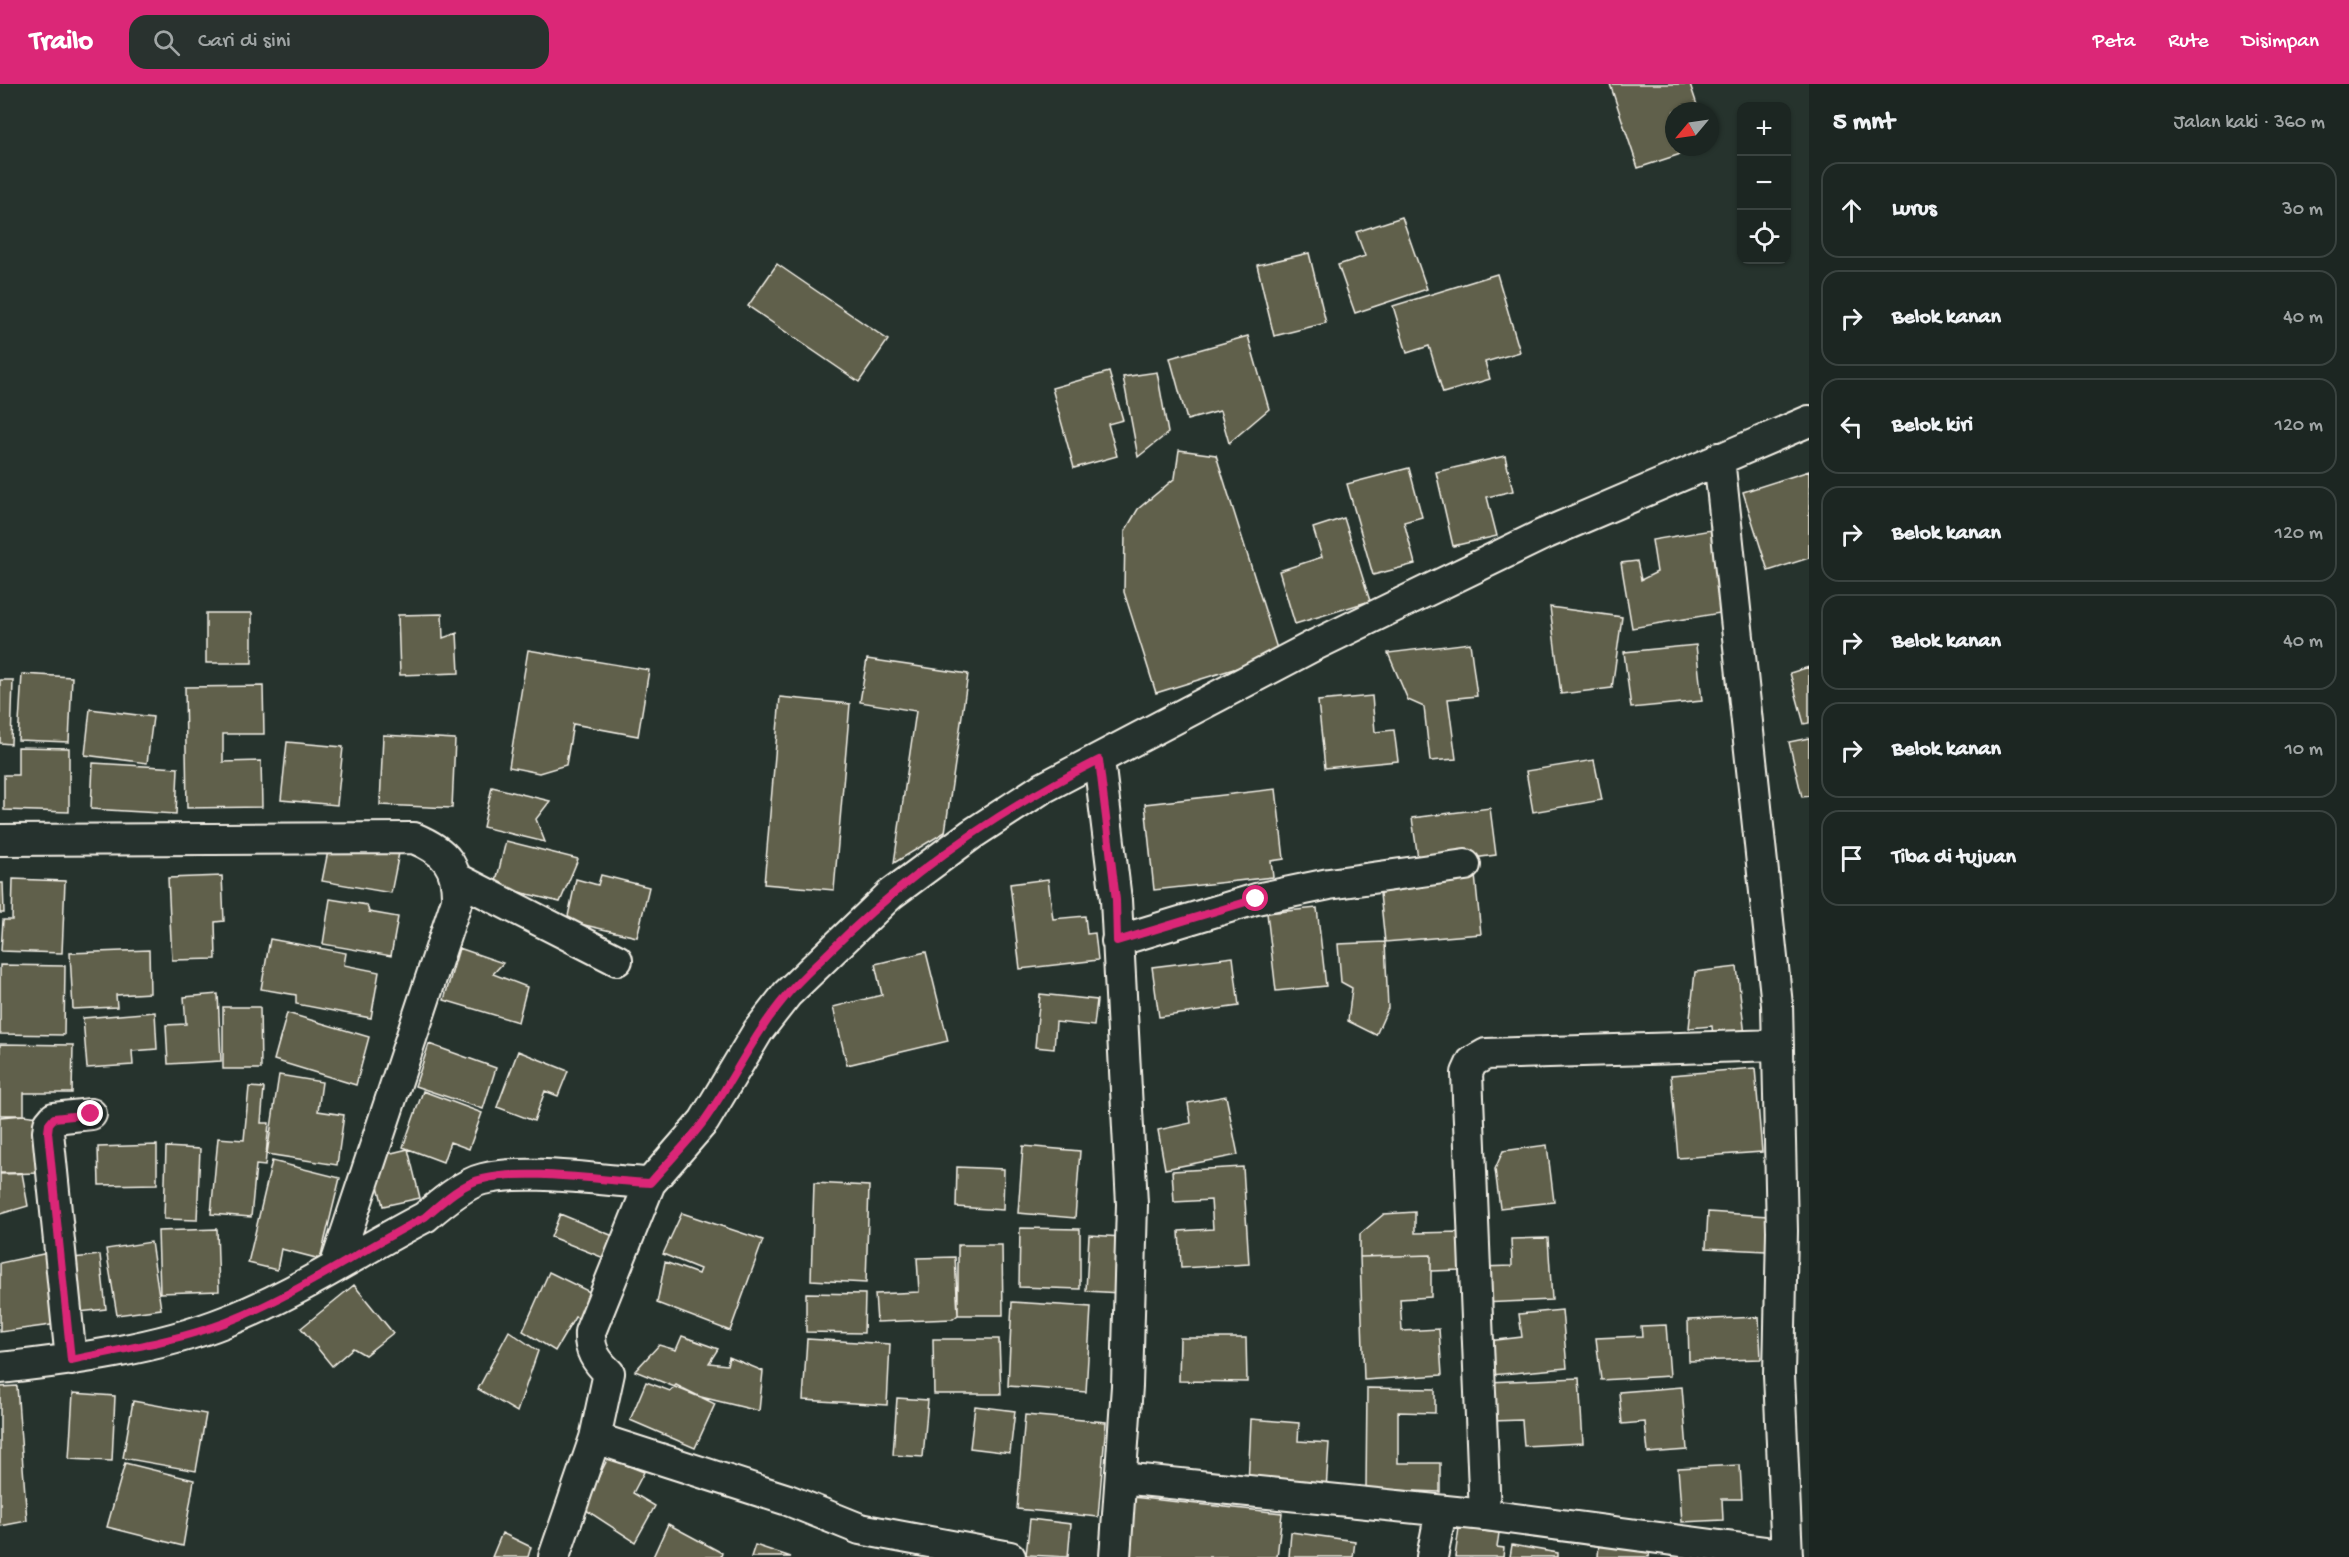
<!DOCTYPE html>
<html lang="id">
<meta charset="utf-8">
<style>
body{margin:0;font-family:"Gochi Hand",sans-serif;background:#29322f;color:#f1f3f6}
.controls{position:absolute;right:18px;top:18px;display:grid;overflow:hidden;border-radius:12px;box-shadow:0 2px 4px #0004}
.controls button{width:54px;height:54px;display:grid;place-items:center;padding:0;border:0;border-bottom:2px solid #3a4340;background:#1c2622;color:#f1f3f6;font:30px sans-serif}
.compass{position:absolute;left:1665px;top:18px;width:54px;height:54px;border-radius:50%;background:#1c2622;box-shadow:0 2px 4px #0004;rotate:241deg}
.stop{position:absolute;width:18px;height:18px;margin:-14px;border:4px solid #db2777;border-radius:50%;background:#fff}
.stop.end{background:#db2777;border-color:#fff;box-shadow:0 2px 6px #0008}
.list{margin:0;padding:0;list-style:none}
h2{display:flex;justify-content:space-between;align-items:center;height:78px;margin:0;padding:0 24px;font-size:26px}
h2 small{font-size:20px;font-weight:400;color:#a0a5a5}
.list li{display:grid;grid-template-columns:39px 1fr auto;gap:18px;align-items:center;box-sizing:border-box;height:96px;margin:0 12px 12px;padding:0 12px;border:2px solid #3a4340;border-radius:18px}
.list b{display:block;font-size:22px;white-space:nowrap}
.list em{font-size:20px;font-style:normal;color:#a0a5a5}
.icon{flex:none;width:33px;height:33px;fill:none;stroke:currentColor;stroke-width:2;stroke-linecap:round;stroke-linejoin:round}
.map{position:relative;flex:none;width:1809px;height:1473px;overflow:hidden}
header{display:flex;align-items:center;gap:36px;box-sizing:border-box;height:84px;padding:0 30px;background:#db2777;color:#fff}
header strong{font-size:28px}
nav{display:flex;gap:33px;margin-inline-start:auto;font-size:21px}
.search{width:420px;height:54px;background:#29322f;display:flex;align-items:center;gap:15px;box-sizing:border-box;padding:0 21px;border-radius:18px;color:#a0a5a5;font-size:22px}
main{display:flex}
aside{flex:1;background:#1c2622}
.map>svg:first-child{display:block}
.building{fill:#60604b;stroke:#f4f1e8;stroke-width:1.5}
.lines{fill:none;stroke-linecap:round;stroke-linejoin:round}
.street-casing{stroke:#f4f1e8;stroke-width:34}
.street{stroke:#26332d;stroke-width:30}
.route{stroke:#db2777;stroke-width:8}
</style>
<header>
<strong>Trailo</strong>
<div class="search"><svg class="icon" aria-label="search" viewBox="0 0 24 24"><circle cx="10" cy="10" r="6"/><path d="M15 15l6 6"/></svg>Cari di sini</div>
<nav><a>Peta</a><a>Rute</a><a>Disimpan</a></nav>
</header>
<main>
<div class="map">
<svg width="1809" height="1473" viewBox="0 0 1809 1473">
<rect width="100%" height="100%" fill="#26332d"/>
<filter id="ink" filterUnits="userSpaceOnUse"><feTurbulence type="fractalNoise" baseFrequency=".0167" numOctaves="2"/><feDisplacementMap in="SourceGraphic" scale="12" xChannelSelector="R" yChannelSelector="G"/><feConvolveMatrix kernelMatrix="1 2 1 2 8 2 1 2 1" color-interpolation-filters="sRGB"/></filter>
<g filter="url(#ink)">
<path class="building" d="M1610 0H1690L1699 27H1674V63H1702L1638 84Z
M1402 133 1427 205 1355 229 1338 181 1365 172 1356 148Z
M1309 169 1326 239 1274 252 1257 181Z
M777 180 888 256 859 298 748 222Z
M1497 190 1520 268 1485 278 1490 295 1443 309 1429 262 1407 269 1393 222Z
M1248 252 1269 325 1229 359 1220 327 1187 336 1170 274Z
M1109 288 1123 336 1108 340 1117 372 1074 384 1052 304Z
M1157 288 1168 349 1138 373 1123 293Z
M1179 366 1216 371 1279 571 1156 609 1124 508 1125 447 1138 425 1175 394Z
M1505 372 1513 407 1487 413 1497 452 1453 462 1436 388Z
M1409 384 1422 433 1404 438 1415 480 1373 491 1347 400Z
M1809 387V474L1768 487 1743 408Z
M1344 434 1370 517 1295 540 1279 487 1322 473 1313 444Z
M1711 446 1726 528 1632 544 1621 479 1637 477 1641 496 1657 488 1652 456Z
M1550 523 1622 533 1612 604 1561 610Z
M206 529H252V579H206Z
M442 530 443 554 457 549 459 589 400 591 398 531Z
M1470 559 1477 612 1448 615 1456 675 1430 677 1424 623 1408 616 1388 569Z
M1696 561 1702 617 1631 624 1624 568Z
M528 566 649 586 638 652 573 640 566 681 539 689 509 683Z
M867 575 968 590 945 748 894 779 916 627 860 618Z
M1809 583V639L1804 640 1790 589Z
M22 590 72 593 69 658 18 656Z
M0 596H13L11 660 0 659Z
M263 602 264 650H223V678L261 677 262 723 187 724 185 603Z
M1372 612 1375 648 1394 646 1398 677 1325 684 1318 617Z
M780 613 850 620 834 806 764 800Z
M90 625 153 633 147 679 85 671Z
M383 651 455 655 452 724 380 721Z
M1809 654V712L1802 713 1789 658Z
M287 658 343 663 337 721 281 716Z
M18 663 69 664V728L4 726V691H18Z
M1594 676 1602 716 1533 728 1526 687Z
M93 679 178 684 176 730 91 725Z
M492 703 550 717 536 735 545 758 483 743Z
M1276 705 1284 775 1271 777 1273 793 1154 806 1145 720Z
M1490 724 1496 771 1419 781 1412 734Z
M330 757 399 769 391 809 322 797Z
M506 757 578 775 560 818 495 802Z
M601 791 649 803 637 853 567 837 576 795 598 801Z
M1475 791 1481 850 1385 858 1379 800Z
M222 792 224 837 215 838 216 875 172 876 168 794Z
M13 795 65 797 62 869 1 867 3 836H12Z
M1048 795 1053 835 1085 832 1087 850 1095 849 1098 876 1020 885 1010 800Z
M0 799H3L4 829H0Z
M330 815 367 821 369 828 398 833 391 872 323 860Z
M1317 824 1326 902 1276 907 1267 829Z
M270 855 346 869 344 881 379 888 371 934 296 920V911L261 905Z
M1385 858 1388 924 1376 951 1348 937 1352 904 1341 898 1338 860Z
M459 864 503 879 493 890 527 903 518 938 444 916Z
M149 866 150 909 116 911 117 923 73 925 70 869Z
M926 868 948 957 847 981 833 923 882 911 875 880Z
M1233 873 1239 922 1159 933 1152 883Z
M0 881 65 882 64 951 0 950Z
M1737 883 1746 960 1714 964 1712 942 1689 944 1695 888Z
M218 910 221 977 168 980 166 941 186 940 184 913Z
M1040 910 1097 916 1094 942 1056 938 1054 965 1035 963Z
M223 923H260L261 985H223Z
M155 928 157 965 132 967 133 981 87 984 83 934Z
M287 929 369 953 356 1001 274 976Z
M0 960 73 961 72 1009H24V1031H0Z
M429 960 496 984 483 1025 415 1002Z
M518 967 568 987 558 1012 545 1007 534 1037 497 1023Z
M1755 984 1762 1068 1678 1074 1671 991Z
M279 991 322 998 318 1027 344 1031 337 1081 267 1070Z
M249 1003 264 1004 261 1039H269L265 1082 256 1081 251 1133 211 1130 218 1054 244 1056Z
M423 1007 482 1029 469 1065 450 1058 443 1078 403 1063Z
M1226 1012 1238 1071 1165 1085 1158 1046 1191 1039 1188 1019Z
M24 1031 38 1033 39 1089 0 1090V1033Z
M157 1061V1100L99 1101 98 1063Z
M1547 1061 1554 1118 1500 1124 1495 1085 1503 1067Z
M1023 1062 1080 1067 1075 1134 1018 1129Z
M166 1063 200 1065 197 1136 164 1135Z
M408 1065 420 1114 383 1122 371 1074Z
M272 1077 340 1094 320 1175 281 1165 277 1186 248 1179Z
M957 1083 1004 1085 1003 1126 956 1123Z
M1243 1083 1249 1180 1181 1184 1179 1147 1213 1145 1211 1116 1174 1118 1172 1087Z
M0 1089H22L28 1122 0 1130Z
M814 1099 869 1102 866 1199 811 1196Z
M1415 1128V1149L1461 1148V1186L1431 1187V1171L1360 1173V1150L1384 1130Z
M1708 1128 1768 1132 1766 1167 1706 1164Z
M682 1129 763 1156 730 1247 657 1219 665 1178 698 1190 700 1185 663 1170Z
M560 1130 618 1154 609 1176 551 1153Z
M1020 1144 1080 1145V1205L1019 1203Z
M217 1145 219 1207 160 1209 158 1147Z
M1089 1151 1123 1153 1120 1209 1086 1207Z
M1548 1154 1552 1216 1481 1219 1479 1183 1512 1182 1511 1155Z
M151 1158 161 1225 117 1231 106 1165Z
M958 1161H1002L1003 1231H958Z
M48 1169 58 1240 0 1248V1179Z
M100 1171 106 1225 70 1229 64 1175Z
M1431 1171V1213L1400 1215 1402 1247 1439 1245 1442 1291 1364 1296 1360 1173Z
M955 1173 958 1231 953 1235 877 1238 875 1210 919 1208 917 1174Z
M549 1188 596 1211 584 1236 575 1233 555 1267 523 1247Z
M354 1201 393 1249 365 1271 353 1264 332 1282 301 1244Z
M806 1209 865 1210 864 1249 806 1248Z
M1012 1218 1091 1223 1086 1308 1008 1302Z
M1562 1226 1567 1284 1491 1291 1488 1257 1522 1253 1519 1230Z
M1759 1233 1761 1275 1689 1277 1688 1236Z
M1666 1241 1670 1292 1601 1296 1596 1254 1642 1252 1641 1242Z
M509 1247 538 1267 517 1328 478 1305Z
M682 1252 718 1265 709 1279 727 1281 729 1273 763 1287 759 1327 697 1312 635 1287 659 1261 676 1266Z
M1180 1254H1246L1247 1298 1179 1297Z
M807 1255 890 1260 887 1321 803 1316Z
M933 1255H999L1001 1310H934Z
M1579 1294 1583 1359 1524 1362 1522 1336 1492 1337 1489 1298Z
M646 1298 670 1307 676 1301 715 1320 695 1364 630 1336Z
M17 1302 27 1437 0 1442V1303Z
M1682 1303 1687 1366 1648 1369 1645 1338 1622 1340 1619 1308Z
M1367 1304 1435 1305V1329L1398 1328V1379H1440V1408L1366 1405Z
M73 1309 115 1312 112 1377 69 1375Z
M897 1314 928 1316 923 1373 893 1371Z
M133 1317 206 1330 196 1387 123 1374Z
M975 1322 1015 1327 1010 1369 970 1364Z
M1025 1331 1106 1338 1098 1433 1017 1425Z
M1251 1335 1299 1339 1298 1357 1329 1359 1326 1406 1248 1401Z
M608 1374 644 1388 633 1409 655 1422 635 1458 583 1424Z
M125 1379 194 1396 183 1462 107 1443Z
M1740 1381 1742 1415H1722L1723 1436 1682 1438 1678 1384Z
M1132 1413 1282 1429 1277 1473H1126Z
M1030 1435 1071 1440 1068 1473 1026 1471Z
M668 1440 722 1469 721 1473H653Z
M1459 1444 1499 1449 1497 1463 1504 1464 1503 1473H1455Z
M1291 1448 1355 1457 1353 1473H1289Z
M502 1449 531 1463 528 1473H492Z
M1599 1459 1650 1465 1649 1473H1598Z
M755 1461 791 1473H751Z
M1512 1461 1558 1469V1473H1510Z"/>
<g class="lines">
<defs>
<path id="street" d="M1719 374 1777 921 1782 1147 1779 1291 1787 1473
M1099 676 1116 816 1132 1120 1127 1302 1115 1473
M0 756 414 754C445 767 458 781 457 816L335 1183
M458 795 617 876
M1117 857 1256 815 1329 800 1465 781
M71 1276 48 1048 49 1040 54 1034 91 1030
M0 1284C74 1276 157 1265 227 1237 297 1210 359 1167 425 1133 439 1121 465 1099 483 1095 530 1084 601 1097 650 1099L704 1037 758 947 787 910 891 810 972 750 1041 705 1313 562 1542 451 1809 337
M595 1354 788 1416 860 1445 1010 1473
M1121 1394 1485 1431 1787 1471
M1485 1431 1467 989 1472 978 1486 970 1778 961
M554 1473 595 1354 609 1289C596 1277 589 1266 590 1248L650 1099
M1432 1473 1441 1427"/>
</defs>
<use href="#street" class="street-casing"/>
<use href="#street" class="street"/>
</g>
</g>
<g class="lines" filter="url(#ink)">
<path class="route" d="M91 1030 54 1034 49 1040 48 1048 71 1276C123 1265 177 1257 227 1238 296 1211 359 1167 425 1133 440 1120 462 1099 483 1095 530 1084 601 1097 650 1099 668 1078 688 1059 704 1037 733 997 753 951 786 912 798 897 813 884 827 870 907 790 998 727 1099 676L1116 816 1117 857 1256 815"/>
</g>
</svg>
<div class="controls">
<button>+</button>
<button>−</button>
<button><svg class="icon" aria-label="locate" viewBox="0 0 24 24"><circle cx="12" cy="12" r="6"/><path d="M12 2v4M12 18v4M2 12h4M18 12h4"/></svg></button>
</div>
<svg class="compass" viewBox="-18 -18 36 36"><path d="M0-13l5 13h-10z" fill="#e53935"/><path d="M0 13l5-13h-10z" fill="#a0a5a5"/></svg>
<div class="stop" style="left:1256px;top:815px"></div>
<div class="stop end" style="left:91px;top:1030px"></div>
</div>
<aside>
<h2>5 mnt<small>Jalan kaki · 360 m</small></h2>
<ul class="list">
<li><svg class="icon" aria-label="ahead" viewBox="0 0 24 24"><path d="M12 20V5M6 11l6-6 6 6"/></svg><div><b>Lurus</b></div><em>30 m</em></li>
<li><svg class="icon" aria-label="right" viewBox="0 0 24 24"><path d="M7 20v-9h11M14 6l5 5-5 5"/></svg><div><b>Belok kanan</b></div><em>40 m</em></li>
<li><svg class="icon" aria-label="left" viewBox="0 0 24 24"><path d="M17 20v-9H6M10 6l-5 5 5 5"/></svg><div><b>Belok kiri</b></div><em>120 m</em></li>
<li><svg class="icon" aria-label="right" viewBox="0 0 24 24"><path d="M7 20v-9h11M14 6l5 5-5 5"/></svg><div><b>Belok kanan</b></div><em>120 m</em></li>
<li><svg class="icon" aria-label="right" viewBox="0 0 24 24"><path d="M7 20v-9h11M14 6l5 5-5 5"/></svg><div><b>Belok kanan</b></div><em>40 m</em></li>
<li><svg class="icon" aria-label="right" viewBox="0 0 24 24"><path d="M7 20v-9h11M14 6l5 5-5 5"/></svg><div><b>Belok kanan</b></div><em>10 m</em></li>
<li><svg class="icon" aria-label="arrive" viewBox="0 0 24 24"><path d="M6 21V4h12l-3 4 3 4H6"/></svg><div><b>Tiba di tujuan</b></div></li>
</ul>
</aside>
</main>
